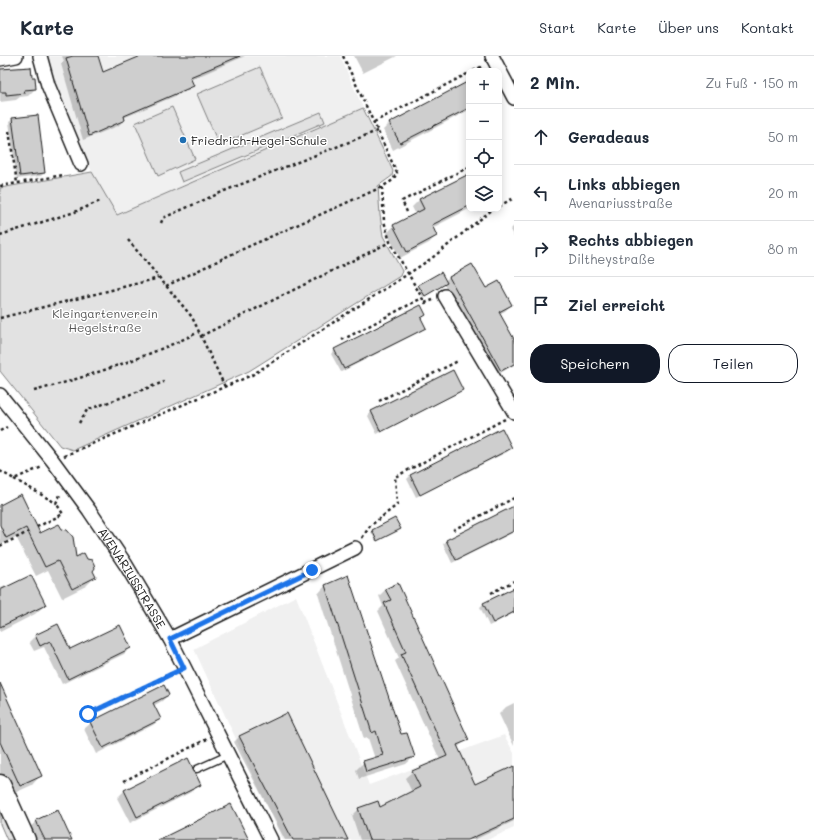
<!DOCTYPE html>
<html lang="de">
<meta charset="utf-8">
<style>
body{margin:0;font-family:Mali,sans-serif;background:#f2f2f3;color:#1f2937}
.controls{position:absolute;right:12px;top:12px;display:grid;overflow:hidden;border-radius:8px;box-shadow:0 2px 10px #0003}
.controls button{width:36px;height:36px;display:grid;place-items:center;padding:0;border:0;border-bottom:1px solid #e0e1e3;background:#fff;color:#1f2937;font:20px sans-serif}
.stop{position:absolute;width:12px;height:12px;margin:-9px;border:3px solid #1a73e8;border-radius:50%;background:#fff}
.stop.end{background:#1a73e8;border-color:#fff;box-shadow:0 1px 4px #0008}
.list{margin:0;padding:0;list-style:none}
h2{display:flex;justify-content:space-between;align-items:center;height:52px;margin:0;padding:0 16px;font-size:17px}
h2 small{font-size:13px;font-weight:400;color:#747a83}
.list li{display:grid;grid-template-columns:26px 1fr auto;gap:12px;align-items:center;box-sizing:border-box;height:56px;padding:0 16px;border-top:1px solid #e0e1e3}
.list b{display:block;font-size:15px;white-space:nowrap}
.list p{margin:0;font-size:13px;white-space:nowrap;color:#747a83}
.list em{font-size:13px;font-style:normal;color:#747a83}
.actions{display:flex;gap:8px;padding:12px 16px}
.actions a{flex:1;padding:9px 0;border:1px solid #111827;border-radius:16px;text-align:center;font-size:14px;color:#111827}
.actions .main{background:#111827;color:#fff}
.icon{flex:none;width:22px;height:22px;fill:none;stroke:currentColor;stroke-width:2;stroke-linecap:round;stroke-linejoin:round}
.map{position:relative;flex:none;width:514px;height:784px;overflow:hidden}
header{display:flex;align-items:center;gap:24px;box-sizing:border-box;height:56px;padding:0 20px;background:#fff;border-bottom:1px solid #e0e1e3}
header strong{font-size:19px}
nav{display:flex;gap:22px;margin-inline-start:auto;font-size:14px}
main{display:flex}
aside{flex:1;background:#fff}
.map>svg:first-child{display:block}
.built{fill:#f0f0f0}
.green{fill:#e2e2e2;stroke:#7f7f7f}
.shadow{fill:#0003}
.building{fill:#cecece;stroke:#1c1c1c}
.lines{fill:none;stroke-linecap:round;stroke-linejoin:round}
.service-casing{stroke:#1c1c1c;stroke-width:9}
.minor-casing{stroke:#1c1c1c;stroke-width:16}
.primary-casing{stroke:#1c1c1c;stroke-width:23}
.path{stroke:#1c1c1c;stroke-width:2.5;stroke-dasharray:3 3;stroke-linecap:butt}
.service{stroke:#fff;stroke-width:6}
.minor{stroke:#fff;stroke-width:13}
.primary{stroke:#fff;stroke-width:20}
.route{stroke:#1a73e8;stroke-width:5}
.poi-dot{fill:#1f6fb2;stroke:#fff;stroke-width:1.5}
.labels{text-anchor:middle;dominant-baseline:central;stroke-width:3;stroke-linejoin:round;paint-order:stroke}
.poi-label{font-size:12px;fill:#1c1c1c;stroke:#fff;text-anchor:start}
.park-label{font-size:12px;fill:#575757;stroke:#fff}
.street-label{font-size:12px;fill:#1c1c1c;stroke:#fff}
</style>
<header>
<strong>Karte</strong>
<nav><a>Start</a><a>Karte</a><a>Über uns</a><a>Kontakt</a></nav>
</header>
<main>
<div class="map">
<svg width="514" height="784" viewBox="0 0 514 784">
<rect width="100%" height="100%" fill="#fff"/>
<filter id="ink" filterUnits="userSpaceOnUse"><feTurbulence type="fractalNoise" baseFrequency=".025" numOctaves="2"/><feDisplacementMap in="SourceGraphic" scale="8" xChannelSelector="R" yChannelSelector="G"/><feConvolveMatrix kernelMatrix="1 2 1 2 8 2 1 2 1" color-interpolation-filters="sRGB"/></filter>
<g filter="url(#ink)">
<path class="built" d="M47 0H340L363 52 116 159 92 116 53 30Z
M296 540 369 729 504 679 514 697V772L487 784H283L194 593Z"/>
<path class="green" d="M260 11 282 62 219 89 197 38Z
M172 51 195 103 158 120 135 67Z
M363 52 393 115 392 120 378 130 380 159 383 180 402 215 400 220 249 315 73 394 60 390 0 315V132L92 116 117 159Z
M321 56 325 66 182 126 178 116Z
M0 743 18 784H7L0 768Z"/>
<path class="shadow" d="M62 0H97L103 18 144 0H245L190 24 193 29 187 35 123 62 124 64 118 70 83 84 61 8 64 5Z
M354 0H397L363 17Z
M0 14 31 22 35 33 28 40 20 41 16 44 0 46Z
M469 26V54L393 94 383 74 389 68Z
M13 63 44 117 41 120 17 123 9 66Z
M469 119V153L432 172 436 180 429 187 400 202 387 177 394 170 416 159 412 151 419 144Z
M514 170V181L510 174Z
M449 221 485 234 511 249 505 255 499 258 514 285V309L495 320 444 229 423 241 418 232 419 230 445 225Z
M421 250 425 259 420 263 425 272 421 275 341 316 331 298 335 294Z
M452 316 461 334 458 337 377 378 368 360 371 356Z
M511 392 507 396 416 441 407 423 410 420Z
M0 450 92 515 95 521 86 530 62 542 48 514 36 520 16 481 0 489Z
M514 451V476L452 507 443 488 447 485Z
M398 474 376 485 371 476 373 475Z
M348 520 400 680 414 701 406 708 359 723 356 714 364 706 375 703 368 682 364 683 318 538 325 530Z
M5 529 7 532 45 549 35 558 0 576V532Z
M514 532V557L489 570 480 551 483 548Z
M386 533 467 683 457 692 475 729 514 717V765L474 784H360L352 760 359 753 379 752 412 736 405 722 412 716 440 704 395 605 399 602 378 555 383 550 379 540Z
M57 569 70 594 130 592 124 598 62 628 44 591 34 595 29 586 35 580Z
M0 629 41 719 32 729 10 739 0 716Z
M168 639 162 645 153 650 160 663 153 669 96 698 84 673 91 667Z
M514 647V690L499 658 506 651Z
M286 659 347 784H285L234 686 239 681Z
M187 703 200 729 193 735 130 767 117 742 124 735Z
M37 765 71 784H37L31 770Z"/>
<path class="building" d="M73 0H98L103 16 141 0H240L190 21 194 30 124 60 125 64 89 80 66 2Z
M31 11 32 21H35L36 33 24 34 25 37 6 39V36H0V13Z
M469 25V52L400 87 389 67Z
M38 59 45 117 20 120 12 62Z
M469 118V150L432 169 437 180 407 196 393 169 424 153 419 143Z
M472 208 486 232 499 225 512 249 499 256 514 283V308L501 315 449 221Z
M441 216 447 227 425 240 418 229Z
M421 249 426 259 421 262 426 272 344 313 334 293Z
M453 314 463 334 381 376 371 355Z
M502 372 512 392 420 439 410 419Z
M21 438 40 477 59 468 62 473 67 474 73 481 76 501 84 497 87 503 92 504 94 508 95 512 93 515 96 521 72 533 58 505 45 511 26 472 6 482 0 469V449Z
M514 450V475L456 504 446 484Z
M395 462 401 473 377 485 372 474Z
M31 519 46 549 0 571V534Z
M348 519 401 678 407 677 415 701 366 716 363 705 383 699 376 675 372 677 325 529Z
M398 527 469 684 457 689 475 728 514 710V763L468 784H369L358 752 378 745 380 751 420 731 412 715 447 700 401 598 406 596 384 547 391 544 385 533Z
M514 532V556L493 567 483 547Z
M58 568 70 593 120 569 131 592 68 623 50 585 40 590 35 579Z
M0 627 42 720 20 730 0 686Z
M164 629 169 639 153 647 161 663 103 692 90 666Z
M287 657 348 784H293L239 680Z
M188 702 201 729 137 761 124 734Z
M231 748 249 784H158Z
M58 754 67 774 72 784H45L40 774 36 764Z"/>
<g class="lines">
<defs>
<path id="service" d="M197 713 228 699"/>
<g id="minor">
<path d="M40 0 48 29 81 108"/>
<path d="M492 0 514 42"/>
<path d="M0 3 16 0"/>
<path d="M445 240 514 356"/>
<path id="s1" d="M0 339 53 405 89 454 126 509 170 583 271 784"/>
<path d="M170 583 355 492"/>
</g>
<path id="primary" d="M0 729 25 784"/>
</defs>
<use href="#service" class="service-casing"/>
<use href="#minor" class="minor-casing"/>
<use href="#primary" class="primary-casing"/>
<path class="path" d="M343 0 397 117 393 124 382 131 384 165 390 186 425 247 433 244
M473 15 483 10
M374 66 469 17
M9 75 17 127
M0 130 64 119
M499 150 514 142
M407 156 402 145 469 111
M161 167 163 162 229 133 377 75
M0 179 75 156 100 145
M128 184 192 261 225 331
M166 230 234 197 382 131
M0 262 155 223 158 221
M201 280 390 186
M342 284 422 242
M34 335C90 320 147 301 199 276
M379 345 458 305
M79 367 87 354 164 326
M0 375 7 371
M64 400 252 319 408 218 432 202 493 153
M0 415 14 423 42 411
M14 423 56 447 60 439 59 437
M37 471 63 458 56 447
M453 474 514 442
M362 482 370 470 397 449 395 421 505 363
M0 490 28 476
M491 537 514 525
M88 658 173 617
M124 725 207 683"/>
<use href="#service" class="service"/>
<use href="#minor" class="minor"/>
<use href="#primary" class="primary"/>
</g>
</g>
<g class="lines" filter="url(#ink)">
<path class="route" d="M88 658 184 612 170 583 312 514"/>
</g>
<circle class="poi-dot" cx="183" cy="84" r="4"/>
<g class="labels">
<g class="poi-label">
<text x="191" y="84">Friedrich-Hegel-Schule</text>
</g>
<g class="park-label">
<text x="105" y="257">Kleingartenverein<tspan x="105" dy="14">Hegelstraße</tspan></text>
</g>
<g class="street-label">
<text stroke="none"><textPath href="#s1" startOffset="226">AVENARIUSSTRASSE</textPath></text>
</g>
</g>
</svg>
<div class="controls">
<button>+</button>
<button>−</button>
<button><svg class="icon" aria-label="locate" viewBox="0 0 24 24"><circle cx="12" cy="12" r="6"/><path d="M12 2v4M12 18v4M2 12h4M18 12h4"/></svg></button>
<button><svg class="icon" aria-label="layers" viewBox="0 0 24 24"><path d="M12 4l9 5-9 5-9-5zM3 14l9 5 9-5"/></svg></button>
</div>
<div class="stop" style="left:88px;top:658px"></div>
<div class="stop end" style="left:312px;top:514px"></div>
</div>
<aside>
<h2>2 Min.<small>Zu Fuß · 150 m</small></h2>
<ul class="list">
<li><svg class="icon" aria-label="ahead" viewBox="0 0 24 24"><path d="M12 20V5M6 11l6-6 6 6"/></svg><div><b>Geradeaus</b></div><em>50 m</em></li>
<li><svg class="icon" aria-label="left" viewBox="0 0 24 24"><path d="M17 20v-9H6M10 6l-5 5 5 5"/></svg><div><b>Links abbiegen</b><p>Avenariusstraße</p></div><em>20 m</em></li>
<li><svg class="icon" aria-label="right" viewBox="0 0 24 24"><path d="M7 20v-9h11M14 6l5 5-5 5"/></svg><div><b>Rechts abbiegen</b><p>Diltheystraße</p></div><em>80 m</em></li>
<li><svg class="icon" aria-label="arrive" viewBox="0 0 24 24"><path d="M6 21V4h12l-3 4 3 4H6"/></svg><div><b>Ziel erreicht</b></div></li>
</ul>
<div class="actions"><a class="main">Speichern</a><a>Teilen</a></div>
</aside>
</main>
